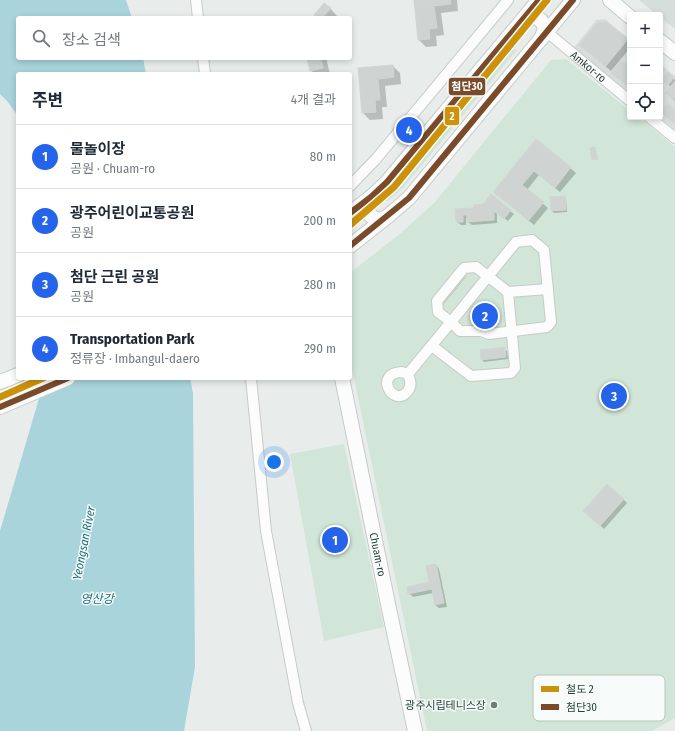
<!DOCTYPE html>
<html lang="ko">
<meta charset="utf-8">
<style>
body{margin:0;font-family:"Fira Sans Condensed","Noto Sans KR",sans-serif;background:#f6f6f7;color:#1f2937}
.controls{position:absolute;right:12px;top:12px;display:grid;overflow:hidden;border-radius:4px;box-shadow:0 2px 6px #0003}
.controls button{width:36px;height:36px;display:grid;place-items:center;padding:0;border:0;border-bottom:1px solid #e0e1e3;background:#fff;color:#1f2937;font:20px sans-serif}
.you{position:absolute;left:274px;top:462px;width:14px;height:14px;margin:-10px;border:3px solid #fff;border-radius:50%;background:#1a73e8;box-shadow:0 0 0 6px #1a73e833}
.badge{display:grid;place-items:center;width:26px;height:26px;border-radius:50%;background:#2563eb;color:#fff;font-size:13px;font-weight:700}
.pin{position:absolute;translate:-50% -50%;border:2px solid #fff;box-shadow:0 1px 4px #0006}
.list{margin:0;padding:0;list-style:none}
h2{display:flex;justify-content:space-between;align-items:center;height:52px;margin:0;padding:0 16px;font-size:17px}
h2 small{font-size:13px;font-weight:400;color:#747a83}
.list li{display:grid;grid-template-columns:26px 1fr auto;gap:12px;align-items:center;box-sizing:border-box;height:64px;padding:0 16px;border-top:1px solid #e0e1e3}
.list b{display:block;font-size:15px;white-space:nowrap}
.list p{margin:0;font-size:13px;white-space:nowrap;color:#747a83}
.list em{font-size:13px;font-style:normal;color:#747a83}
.icon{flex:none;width:22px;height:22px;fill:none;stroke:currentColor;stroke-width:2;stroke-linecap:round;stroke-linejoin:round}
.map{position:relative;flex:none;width:675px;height:731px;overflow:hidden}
.search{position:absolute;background:#fff;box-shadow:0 2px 6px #0003;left:16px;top:16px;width:336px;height:44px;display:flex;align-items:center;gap:10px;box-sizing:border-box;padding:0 14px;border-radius:4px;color:#747a83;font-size:15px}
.panel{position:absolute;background:#fff;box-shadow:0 2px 6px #0003;left:16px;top:72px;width:336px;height:308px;border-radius:4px}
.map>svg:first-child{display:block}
.built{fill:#d6dedb}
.green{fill:#d1e6d8}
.water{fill:#a9d4db}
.shadow{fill:#0003}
.building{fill:#cfd4d2;stroke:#d1d6d4}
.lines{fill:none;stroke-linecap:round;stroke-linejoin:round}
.street-casing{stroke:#c5cac8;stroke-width:12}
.secondary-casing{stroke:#c3cbc8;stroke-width:16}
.street{stroke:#fcfcfc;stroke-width:10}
.secondary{stroke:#fcfcfc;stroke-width:14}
.bus-1-casing{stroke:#f7fbf9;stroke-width:9}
.bus-1{stroke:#7a4b2a;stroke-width:6}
.rail-1-casing{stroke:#f7fbf9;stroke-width:10}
.rail-1{stroke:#cd920c;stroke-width:7}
.poi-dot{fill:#697e78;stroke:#f7fbf9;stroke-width:1.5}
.labels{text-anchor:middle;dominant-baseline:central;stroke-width:3;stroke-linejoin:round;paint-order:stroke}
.street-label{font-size:11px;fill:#24423a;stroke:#f7fbf9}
.poi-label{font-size:11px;fill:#24423a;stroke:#f7fbf9;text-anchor:end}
.water-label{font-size:12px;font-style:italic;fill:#1c6f80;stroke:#f7fbf9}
.key{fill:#f7fbf9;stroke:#b8c4c0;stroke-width:1}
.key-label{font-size:11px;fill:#24423a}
.line-badge{stroke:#f7fbf9;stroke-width:1.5}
.badge-label{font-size:11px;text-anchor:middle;font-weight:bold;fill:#fff}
</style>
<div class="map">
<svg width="675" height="731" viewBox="0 0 675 731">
<rect width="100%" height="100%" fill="#e8edeb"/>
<path class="built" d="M639 0H675V29L660 17V15H657Z
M605 19 630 40V93L574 48 596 20Z
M660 64 675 76V130L660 117Z"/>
<path class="green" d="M513 49H516V51L403 188 388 201H384L385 198 400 184Z
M566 59 630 111V117H638L675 147V718L652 731H427L350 359V273L402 232 434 203 551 60Z
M344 444 384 627 324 641 290 454Z"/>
<path class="water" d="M0 0H126L132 18H18V58H143L146 74H18V116L7 101 0 94Z
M45 378H190L193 393 195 667 184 731H0V531Z"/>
<path class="shadow" d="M415 0H457L458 11 441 13 444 35 436 36 437 46 426 47 419 40Z
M330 8 337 16 335 18H318Z
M606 23 630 43V48L611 71 585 49Z
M305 58H326L330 74H314L311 70 309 61Z
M393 66 400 73 401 84 385 86 387 107H382L383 119 370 120 363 113 359 69Z
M668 74 675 80V101L671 98V87L665 82Z
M660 94 663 97 660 101Z
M537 141 576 173 560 192 539 175 527 190 548 208 534 225 500 197Z
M564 197 566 199 567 212 554 213 552 211Z
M456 210 510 211 514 214 508 221 497 213V223L472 225 468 222V218H466V225H461L457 222Z
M460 272 466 277 443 305 437 300Z
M504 349 507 351 508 359 484 362 482 360Z
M623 499 627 503 604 529 588 514Z
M436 565 439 569 447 607 439 608 435 605 433 593 413 597 409 593 431 583Z"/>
<path class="building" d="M414 0H450L451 4 434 6 437 28 429 29 430 39 418 40Z
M324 3 331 8 322 18H317L314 15Z
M607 22 628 39 606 66 579 45 597 23Z
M307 58H321L323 68 310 71Z
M630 58V88L611 73 621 61 625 64Z
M393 65 394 77 378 79 380 100H375L376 112 362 113 358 68Z
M668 72 674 78 668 85 661 80Z
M675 81V99H673L665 93Z
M668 104 675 110V124L660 112Z
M536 139 571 167 555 188 534 171 522 185 544 202 529 220 493 192Z
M595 147 598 159 592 160 590 148Z
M491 194 511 210 504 219 494 211V220L467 222V215H463V222H456L455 209 474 208V205L483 204Z
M565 196 566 210 551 211 550 197Z
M460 270 466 276 442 305 436 300Z
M505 347 506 357 481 360 480 350Z
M607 484 624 499 600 526 583 511Z
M436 564 444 603 435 605 432 589 408 594 407 587 429 582 426 566Z"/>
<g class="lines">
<defs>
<g id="street">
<path d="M196 0 198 18"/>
<path id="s1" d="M547 32 630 101"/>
<path d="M203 58 205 74"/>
<path d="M649 117 675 138"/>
<path d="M350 186 376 159 508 0"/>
<path d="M532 240 544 250 551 322 547 327 489 334 481 331H460L451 322 516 242Z"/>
<path d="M508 292 548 289"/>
<path d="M402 372 408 374C411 381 412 386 407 392 393 408 373 373 402 372Z"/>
<path d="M408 374 451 322 438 312 437 301 464 268 476 267 508 292 515 368 511 373 471 376 432 346"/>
<path d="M251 378 266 531 298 703 306 731"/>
</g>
<g id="secondary">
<path d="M610 0 630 17"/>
<path d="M521 22C530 13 542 16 545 29L541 39"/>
<path d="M660 41 675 53"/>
<path d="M371 197C358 209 375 226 388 216"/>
<path d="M350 213 371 197 387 182 539 0"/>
<path d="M350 246 388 216 409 198 573 0"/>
<path id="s2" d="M342 378 388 604 415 731"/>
<path d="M0 382 18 375"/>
<path d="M0 407 68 378"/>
</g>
</defs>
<use href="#street" class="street-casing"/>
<use href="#secondary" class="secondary-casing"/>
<use href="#street" class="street"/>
<use href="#secondary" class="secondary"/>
<defs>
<path id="bus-1" d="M350 213 371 197 387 182 539 0
M350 246 409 198 573 0
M0 407 68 378"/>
</defs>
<use href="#bus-1" class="bus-1-casing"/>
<use href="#bus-1" class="bus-1"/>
<defs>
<path id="rail-1" d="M350 225 394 187 547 0
M0 397 43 378"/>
</defs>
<use href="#rail-1" class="rail-1-casing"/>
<use href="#rail-1" class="rail-1"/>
</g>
<circle class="poi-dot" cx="494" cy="705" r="4"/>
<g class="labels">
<g class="street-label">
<text stroke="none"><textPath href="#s1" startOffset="54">Amkor-ro</textPath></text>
<text stroke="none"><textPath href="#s2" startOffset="180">Chuam-ro</textPath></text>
</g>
<g class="poi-label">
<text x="486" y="705">광주시립테니스장</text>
</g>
<g class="water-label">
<text transform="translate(84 543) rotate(-79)">Yeongsan River</text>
<text x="97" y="599">영산강</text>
</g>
</g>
<rect x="533" y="675" width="132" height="46" rx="6" class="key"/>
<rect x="541" y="686" width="18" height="6" fill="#cd920c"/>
<rect x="541" y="704" width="18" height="6" fill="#7a4b2a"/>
<g class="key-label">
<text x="566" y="693">철도 2</text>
<text x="566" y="711">첨단30</text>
</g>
<g class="line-badge">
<rect x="448" y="77" width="38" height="19" rx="4" fill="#7a4b2a"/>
<rect x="444" y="106" width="16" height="20" rx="4" fill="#cd920c"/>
</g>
<g class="badge-label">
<text x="467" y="90">첨단30</text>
<text x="452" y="120">2</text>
</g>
</svg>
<div class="controls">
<button>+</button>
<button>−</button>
<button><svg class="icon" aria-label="locate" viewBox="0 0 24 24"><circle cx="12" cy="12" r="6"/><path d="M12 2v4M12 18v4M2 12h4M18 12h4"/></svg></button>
</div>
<div class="you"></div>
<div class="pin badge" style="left:335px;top:540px">1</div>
<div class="pin badge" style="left:485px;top:316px">2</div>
<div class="pin badge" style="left:614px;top:396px">3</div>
<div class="pin badge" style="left:409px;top:130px">4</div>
<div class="search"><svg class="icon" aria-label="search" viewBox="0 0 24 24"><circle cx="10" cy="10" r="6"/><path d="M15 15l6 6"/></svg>장소 검색</div>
<section class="panel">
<h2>주변<small>4개 결과</small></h2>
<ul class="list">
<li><span class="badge">1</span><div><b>물놀이장</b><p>공원 · Chuam-ro</p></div><em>80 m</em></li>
<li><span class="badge">2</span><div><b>광주어린이교통공원</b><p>공원</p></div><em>200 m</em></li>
<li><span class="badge">3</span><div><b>첨단 근린 공원</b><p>공원</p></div><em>280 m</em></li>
<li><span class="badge">4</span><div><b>Transportation Park</b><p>정류장 · Imbangul-daero</p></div><em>290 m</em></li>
</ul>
</section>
</div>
